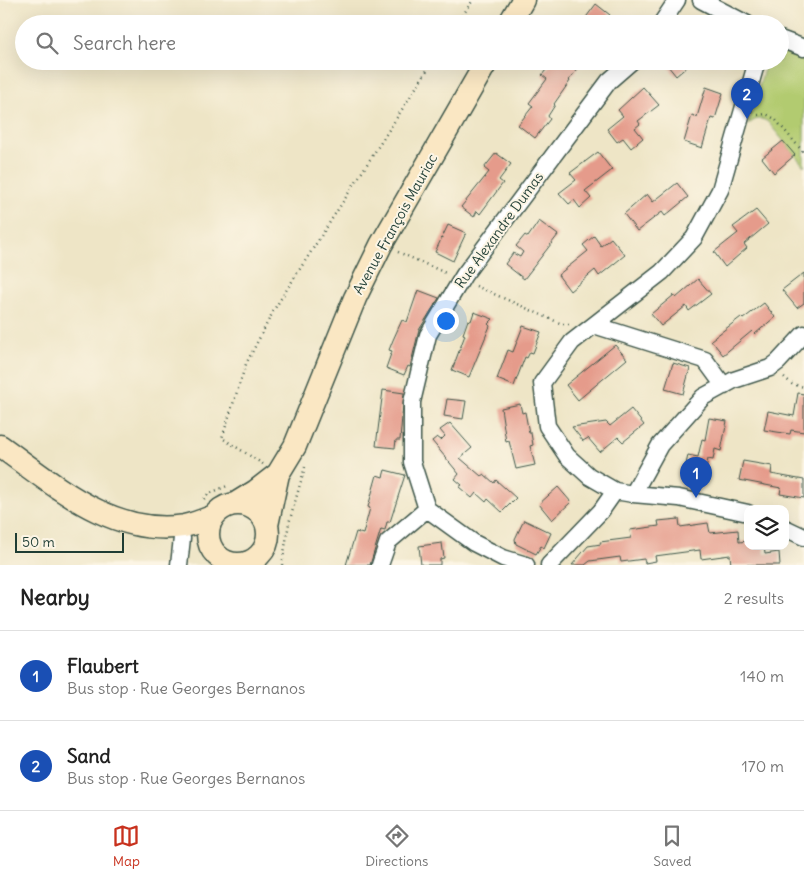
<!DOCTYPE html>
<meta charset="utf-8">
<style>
body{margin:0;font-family:Delius,sans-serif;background:#f2f2f2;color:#222}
.controls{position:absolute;right:15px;bottom:15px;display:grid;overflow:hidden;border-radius:10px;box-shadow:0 5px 20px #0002}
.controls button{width:45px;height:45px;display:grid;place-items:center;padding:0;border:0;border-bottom:1px solid #e0e0e0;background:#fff;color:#222;font:25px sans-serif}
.scale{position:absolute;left:15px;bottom:12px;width:109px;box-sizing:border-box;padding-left:5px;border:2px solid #1f3d34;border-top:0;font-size:14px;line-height:18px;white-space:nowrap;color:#1f3d34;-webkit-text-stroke:4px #fcf5e5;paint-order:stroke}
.you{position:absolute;left:445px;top:320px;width:18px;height:18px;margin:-12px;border:4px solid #fff;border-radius:50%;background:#1a73e8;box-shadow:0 0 0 8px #1a73e833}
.badge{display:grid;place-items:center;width:32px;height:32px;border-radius:50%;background:#c8321e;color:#fff;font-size:16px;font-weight:700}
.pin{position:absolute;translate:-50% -41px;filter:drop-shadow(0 1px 2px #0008)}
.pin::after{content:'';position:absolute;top:26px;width:18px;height:15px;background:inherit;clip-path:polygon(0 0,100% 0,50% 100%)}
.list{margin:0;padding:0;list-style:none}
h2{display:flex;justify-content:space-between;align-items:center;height:65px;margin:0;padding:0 20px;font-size:21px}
h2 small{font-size:16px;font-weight:400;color:#767676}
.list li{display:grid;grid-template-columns:32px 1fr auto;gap:15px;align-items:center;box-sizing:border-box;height:90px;padding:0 20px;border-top:1px solid #e0e0e0}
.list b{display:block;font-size:19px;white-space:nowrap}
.list p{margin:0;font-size:16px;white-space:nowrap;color:#767676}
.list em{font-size:16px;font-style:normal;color:#767676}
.icon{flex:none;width:28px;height:28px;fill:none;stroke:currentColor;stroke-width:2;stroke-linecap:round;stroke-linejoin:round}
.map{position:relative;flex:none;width:804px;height:565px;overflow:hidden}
.search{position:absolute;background:#fff;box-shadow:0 5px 20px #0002;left:15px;right:15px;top:15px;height:55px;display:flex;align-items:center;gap:12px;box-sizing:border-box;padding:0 18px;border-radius:28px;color:#767676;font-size:19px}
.sheet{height:245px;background:#fff}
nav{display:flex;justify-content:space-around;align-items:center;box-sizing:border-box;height:70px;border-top:1px solid #e0e0e0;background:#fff;font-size:14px;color:#767676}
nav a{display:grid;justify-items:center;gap:2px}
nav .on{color:#c8321e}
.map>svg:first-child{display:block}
.green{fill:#b2cb70;stroke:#688452}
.building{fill:#e59b8b}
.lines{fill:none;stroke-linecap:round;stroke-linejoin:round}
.street-casing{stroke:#3e564a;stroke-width:19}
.secondary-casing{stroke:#3e564a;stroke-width:25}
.path{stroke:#3e564a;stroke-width:2.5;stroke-dasharray:1 4;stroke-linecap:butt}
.street{stroke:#fff;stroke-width:16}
.secondary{stroke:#fae7c3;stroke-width:22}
.labels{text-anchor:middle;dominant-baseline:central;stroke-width:4;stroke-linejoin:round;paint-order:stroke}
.street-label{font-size:14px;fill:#1f3d34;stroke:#fcf5e5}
</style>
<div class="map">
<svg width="804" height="565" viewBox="0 0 804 565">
<rect width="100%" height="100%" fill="#fcf5e5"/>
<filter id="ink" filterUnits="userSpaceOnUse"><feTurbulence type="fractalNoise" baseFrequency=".02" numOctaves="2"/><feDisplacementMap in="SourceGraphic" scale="10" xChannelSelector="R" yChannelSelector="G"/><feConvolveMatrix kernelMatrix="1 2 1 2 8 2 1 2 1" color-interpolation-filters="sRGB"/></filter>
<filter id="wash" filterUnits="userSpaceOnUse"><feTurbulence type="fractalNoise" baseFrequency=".0096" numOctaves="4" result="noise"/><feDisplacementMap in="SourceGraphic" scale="20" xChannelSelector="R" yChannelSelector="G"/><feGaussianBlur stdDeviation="1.12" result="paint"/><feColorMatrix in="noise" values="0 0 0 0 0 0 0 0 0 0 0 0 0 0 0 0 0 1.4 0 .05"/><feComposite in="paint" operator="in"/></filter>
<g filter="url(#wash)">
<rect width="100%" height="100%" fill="#eee5c6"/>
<path class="green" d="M784 53 791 54 804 59V166L768 122C761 117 755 118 748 125L765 66 768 61H780V54Z"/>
<g id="blocks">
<path class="building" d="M596 4 610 15 604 24H581Z
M553 61H583L569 80 570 81 554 104 555 105 548 116 550 119 535 138 518 125 533 106 529 103 547 79 542 75Z
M664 61H694L676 76Z
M643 87 659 105 638 121 640 124 635 128 643 138 631 148 623 138 617 142 607 129 623 116 618 110Z
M706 87 723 93 715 119 711 118 702 148 684 142 692 115 697 117Z
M783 141 795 155 774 173 762 158Z
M598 152 612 170 585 191 591 198 580 208 574 200 569 204 559 193 576 180 570 173Z
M496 153 511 164 499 180 503 183 480 214 477 211 474 217 461 207 489 172 484 168Z
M677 183 688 197 665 216 662 212 637 231 624 214 647 194 653 202Z
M756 210 768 224 744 244 747 248 725 267 714 252 738 233 733 227Z
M539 221 558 235 524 279 505 264 513 253 520 257 523 252 516 246 525 235 528 237Z
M448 225 466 233 453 261 435 252Z
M594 236 601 246 611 238 625 255 599 276 595 270 570 291 558 275 588 251 583 245Z
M804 273V303L797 308 782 290Z
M698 279 711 294 689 311 686 306 661 326 651 314 674 295 676 298Z
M418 290 439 298 419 330 410 367 408 366 404 375 386 368 392 351 389 350 393 340 402 320 407 322Z
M764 303 775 317 755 334 752 331 723 355 711 340 741 317 743 319Z
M474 312 493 319 488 324 490 326 469 377 452 370 465 335 463 334 468 320 471 321Z
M523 326 541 332 533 353 530 352 527 358 525 357 514 386 497 379 508 350 513 352Z
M615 345 627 359 578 400 566 385Z
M673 363 690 368 683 394 665 389Z
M383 390 404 393 400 440H396L395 448 376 446Z
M798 393 804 394V432L791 430 790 434 764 430 768 411 794 416Z
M447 399 466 401 463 419 444 416Z
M520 404 522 413 525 412 529 433H531L533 445 530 446 535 465 516 469 509 441 506 442 501 408Z
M631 409 644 425 623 442 618 437 600 452 588 438 583 441 572 427 606 422 610 426Z
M709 418 727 421 721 451 715 449 713 460 708 459 704 478 684 474 688 455 698 457 702 439 705 440Z
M450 423 472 448 460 458 481 476 484 474 494 483 496 480 516 498 502 512 488 499 486 502 476 493 472 498 459 487 462 485 455 479 459 474 432 441 437 437 441 440 445 436 440 430Z
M743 461 772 466 771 474 804 480V498L780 494 781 488 739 480Z
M385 470 405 475 390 522H387L385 530 381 529 370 565H346L356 532 363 534 370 508 368 507 377 475 383 477Z
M558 487 571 502 552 520 539 504Z
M679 519 680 527 708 523 710 533 738 530 739 542 748 541V546H764L765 554 779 552 780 565H731L730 555 701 559 700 550 655 556 656 561 645 563 644 559 621 562 620 557 590 561 585 565H572L588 546 601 544 600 542 631 538 630 530 659 526 658 521Z
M524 520 551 533 544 548 541 546 536 554 516 544 515 539Z
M442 543 444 558 440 559V565H421L419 546Z"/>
</g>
</g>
<g filter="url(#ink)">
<use href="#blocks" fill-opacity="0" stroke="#3e564a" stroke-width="1"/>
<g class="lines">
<defs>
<path id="street" d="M701 0 747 24
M661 24 677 0
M780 39 804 48
M594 325 705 360 724 386
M633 494 660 445 703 397 734 380 770 368 778 362 804 334
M748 513 679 498 633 494 615 491 589 476 567 456 547 426 542 383 572 342 662 272 694 238 720 190 757 61
M785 528 804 537
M179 565 182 538
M380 565 388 542 427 509
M526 565 503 558 474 543 427 509 412 462V402L428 335 464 275 609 81 632 61
M549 565 601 511 615 491"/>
<path id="secondary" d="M509 24 523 0
M0 446C55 485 112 537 184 526 194 524 204 520 214 516
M235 504 256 491 278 474
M208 534a30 30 0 1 1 60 0a30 30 0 1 1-60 0Z
M267 525 278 474 295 446 355 298 381 245 487 61"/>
</defs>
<use href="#street" class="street-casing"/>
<use href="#secondary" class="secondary-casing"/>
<path class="path" d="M457 24 473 0
M758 115 766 114 775 119 804 153
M398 252 448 274
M476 286 562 324H570
M784 377 792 384 804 387
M263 464 222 438 246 364 275 308 433 61
M204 499 208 494 227 486
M214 565 218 557
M282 565 289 523 305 467"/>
<use href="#street" class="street"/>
<use href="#secondary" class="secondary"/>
</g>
</g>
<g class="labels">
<g class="street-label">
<text transform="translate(395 224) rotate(-61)">Avenue François Mauriac</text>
<text transform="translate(499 230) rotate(-54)">Rue Alexandre Dumas</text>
</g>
</g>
</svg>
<div class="controls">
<button><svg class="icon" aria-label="layers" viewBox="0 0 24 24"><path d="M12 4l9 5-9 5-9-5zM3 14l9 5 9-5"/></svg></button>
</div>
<div class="scale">50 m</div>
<div class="you"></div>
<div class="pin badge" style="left:696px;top:498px;background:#1a4fb4">1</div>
<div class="pin badge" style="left:747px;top:119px;background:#1a4fb4">2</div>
<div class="search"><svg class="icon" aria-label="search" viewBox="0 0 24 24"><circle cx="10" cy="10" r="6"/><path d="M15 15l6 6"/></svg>Search here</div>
</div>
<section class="sheet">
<h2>Nearby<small>2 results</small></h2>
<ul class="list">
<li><span class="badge" style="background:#1a4fb4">1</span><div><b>Flaubert</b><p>Bus stop · Rue Georges Bernanos</p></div><em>140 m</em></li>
<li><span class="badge" style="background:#1a4fb4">2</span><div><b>Sand</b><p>Bus stop · Rue Georges Bernanos</p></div><em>170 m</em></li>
</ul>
</section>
<nav>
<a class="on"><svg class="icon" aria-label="map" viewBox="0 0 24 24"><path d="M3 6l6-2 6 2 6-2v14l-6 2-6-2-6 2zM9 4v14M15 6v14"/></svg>Map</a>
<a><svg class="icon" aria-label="directions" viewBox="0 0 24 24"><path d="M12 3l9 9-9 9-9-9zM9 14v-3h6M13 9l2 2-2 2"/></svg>Directions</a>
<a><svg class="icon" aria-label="saved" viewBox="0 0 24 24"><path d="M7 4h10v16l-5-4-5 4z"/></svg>Saved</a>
</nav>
